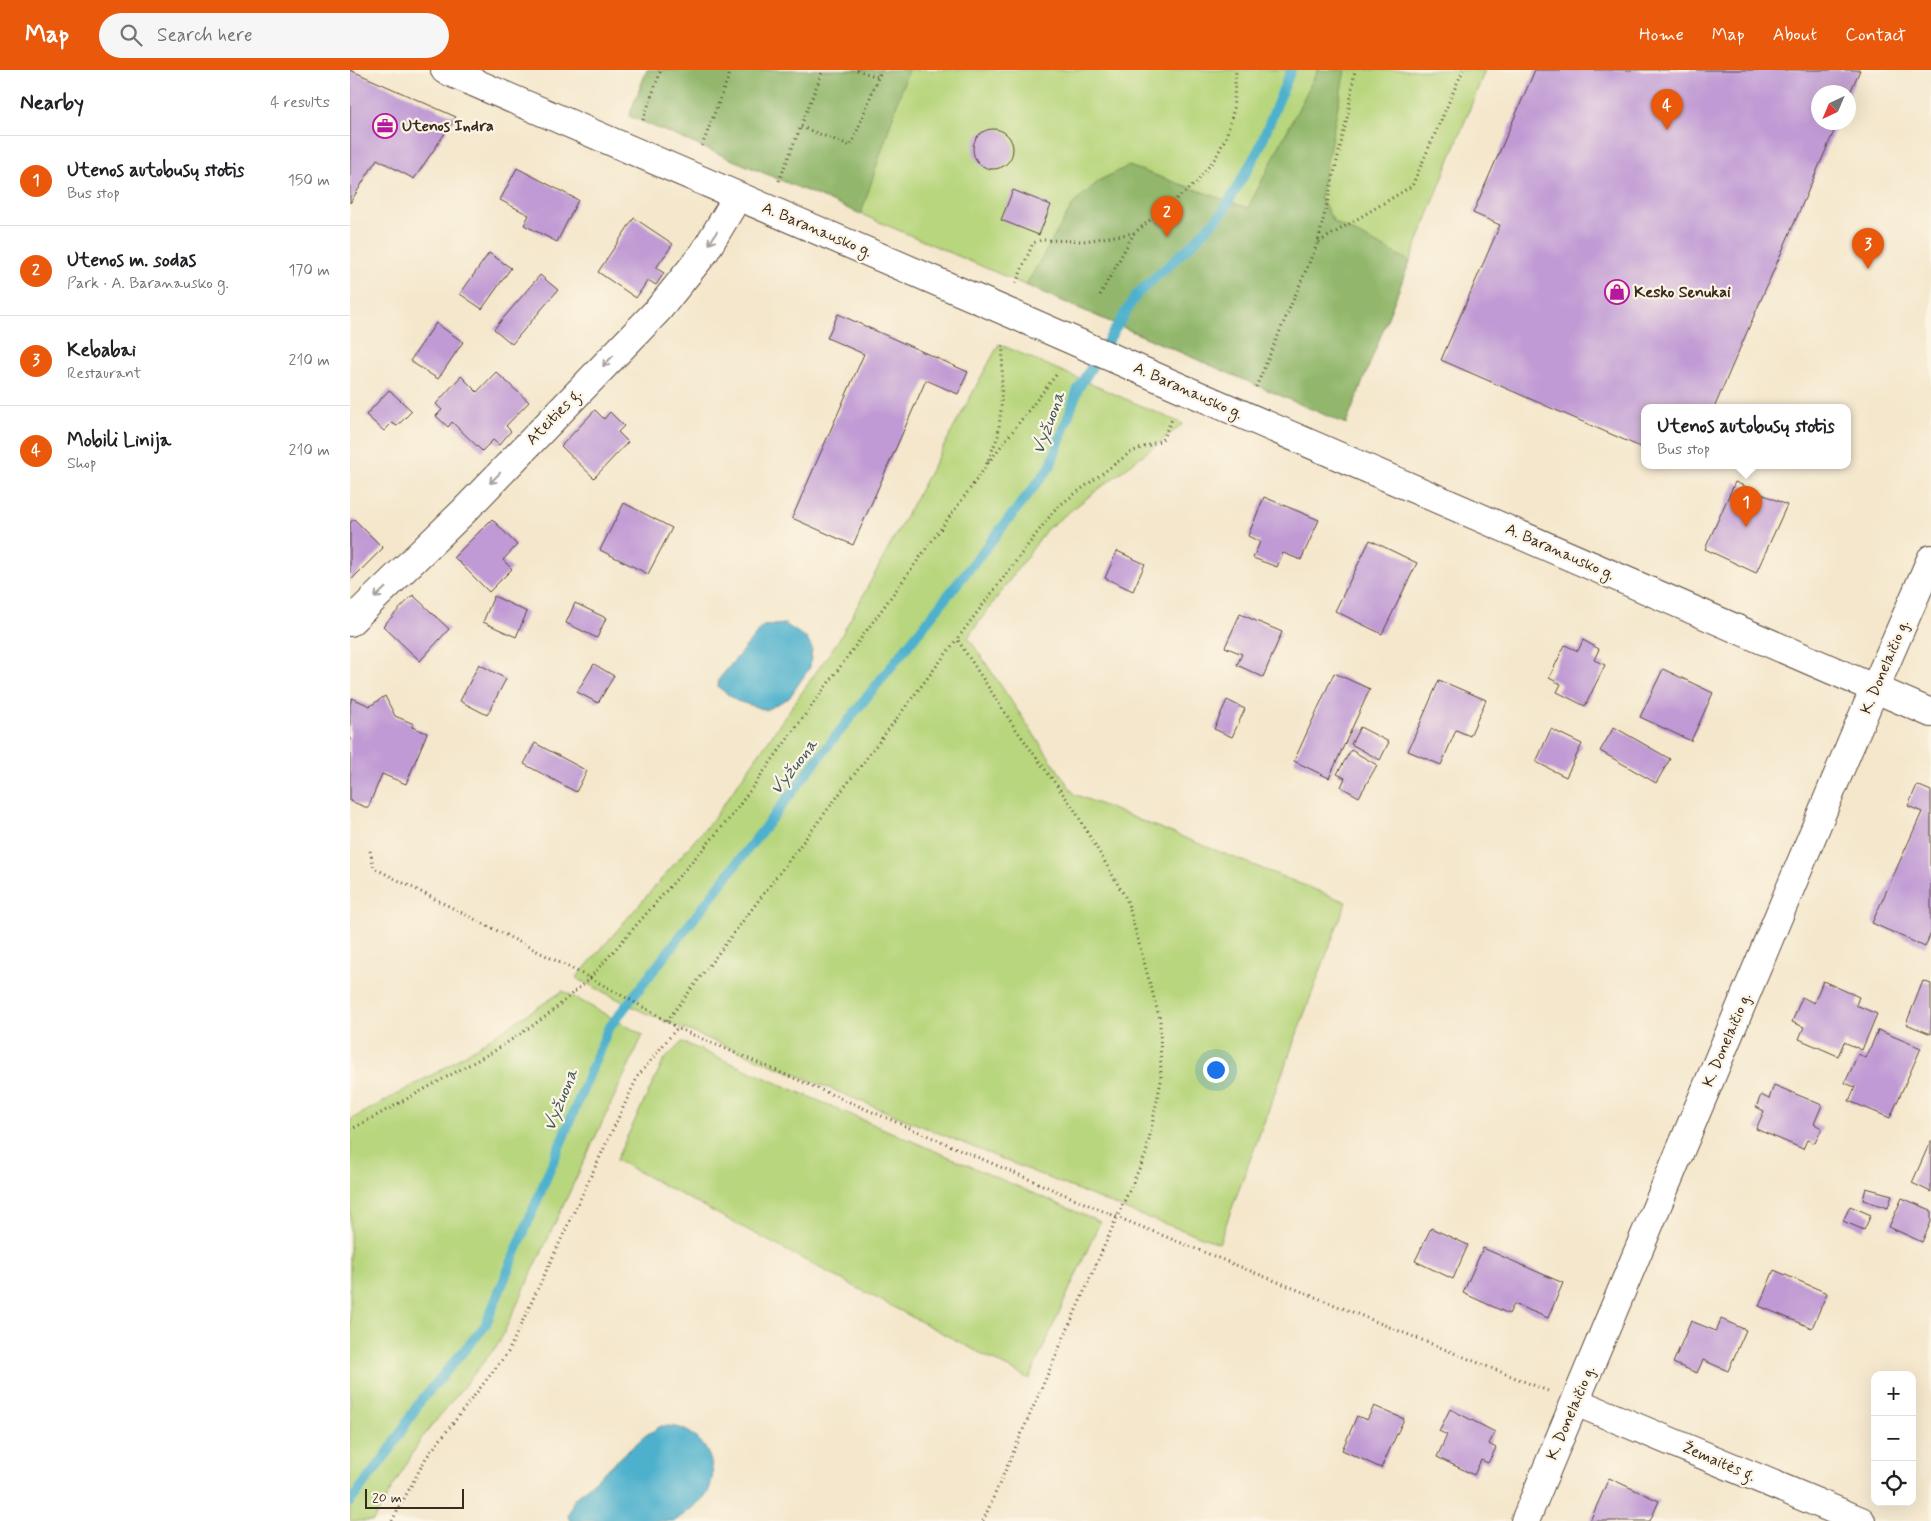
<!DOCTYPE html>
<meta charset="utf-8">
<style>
body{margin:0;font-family:Mynerve,sans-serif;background:#f6f6f6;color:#202124}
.controls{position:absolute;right:15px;bottom:15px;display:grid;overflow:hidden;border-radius:10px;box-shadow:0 5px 20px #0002}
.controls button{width:45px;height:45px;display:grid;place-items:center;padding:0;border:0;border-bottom:1px solid #e0e0e0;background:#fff;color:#202124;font:25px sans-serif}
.compass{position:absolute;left:1461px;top:15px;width:45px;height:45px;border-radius:50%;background:#fff;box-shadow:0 5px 20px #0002;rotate:224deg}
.scale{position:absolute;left:15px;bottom:12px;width:99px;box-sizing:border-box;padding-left:5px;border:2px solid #3b2a1e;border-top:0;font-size:14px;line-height:18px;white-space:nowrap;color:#3b2a1e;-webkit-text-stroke:4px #fcf5e5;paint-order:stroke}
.you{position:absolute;left:865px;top:999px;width:18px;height:18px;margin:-12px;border:4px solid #fff;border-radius:50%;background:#1a73e8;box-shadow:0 0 0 8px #1a73e833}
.badge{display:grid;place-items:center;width:32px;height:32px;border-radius:50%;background:#ea580c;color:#fff;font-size:16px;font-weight:700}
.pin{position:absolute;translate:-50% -41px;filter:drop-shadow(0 1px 2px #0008)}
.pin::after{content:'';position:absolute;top:26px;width:18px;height:15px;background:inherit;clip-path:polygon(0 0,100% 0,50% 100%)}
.popup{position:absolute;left:1291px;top:334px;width:210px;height:65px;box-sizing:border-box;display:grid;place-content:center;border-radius:10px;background:#fff;filter:drop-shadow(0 1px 4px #0005);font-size:16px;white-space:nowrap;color:#757577}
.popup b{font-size:19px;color:#202124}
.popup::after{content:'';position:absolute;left:50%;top:100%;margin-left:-10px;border:10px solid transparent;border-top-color:#fff}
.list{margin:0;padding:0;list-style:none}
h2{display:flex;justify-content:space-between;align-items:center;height:65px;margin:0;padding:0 20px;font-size:21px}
h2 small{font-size:16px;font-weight:400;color:#757577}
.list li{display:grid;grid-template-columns:32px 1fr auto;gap:15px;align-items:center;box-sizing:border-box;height:90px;padding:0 20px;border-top:1px solid #e0e0e0}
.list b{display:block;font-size:19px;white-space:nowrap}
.list p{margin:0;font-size:16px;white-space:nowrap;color:#757577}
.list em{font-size:16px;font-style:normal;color:#757577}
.icon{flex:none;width:28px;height:28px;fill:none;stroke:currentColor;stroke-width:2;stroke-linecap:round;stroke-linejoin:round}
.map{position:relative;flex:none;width:1581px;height:1451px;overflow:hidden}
header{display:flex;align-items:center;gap:30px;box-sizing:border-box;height:70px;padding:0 25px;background:#ea580c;color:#fff}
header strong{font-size:24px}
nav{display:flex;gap:28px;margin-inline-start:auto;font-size:18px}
.search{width:350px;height:45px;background:#f6f6f6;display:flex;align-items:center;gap:12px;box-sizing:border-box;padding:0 18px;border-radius:28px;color:#757577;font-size:19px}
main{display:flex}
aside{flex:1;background:#fff}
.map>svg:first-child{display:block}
.green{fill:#b8d67d;stroke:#7a804e}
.forest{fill:#92b76c;stroke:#667045}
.water{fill:#4eb1cd;stroke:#446e76}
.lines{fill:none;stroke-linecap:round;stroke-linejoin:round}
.stream{stroke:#4eb1cd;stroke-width:10}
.building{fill:#c09ad4}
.minor-casing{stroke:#574638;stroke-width:30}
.path{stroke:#574638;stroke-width:3;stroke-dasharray:1 4;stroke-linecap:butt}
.minor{stroke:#fff;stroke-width:28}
.minor-bridge-casing{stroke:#574638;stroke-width:30;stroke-linecap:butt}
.minor-bridge{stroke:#fff;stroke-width:28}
.oneway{stroke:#a79f9a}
.labels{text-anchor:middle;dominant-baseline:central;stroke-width:4.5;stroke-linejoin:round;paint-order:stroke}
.poi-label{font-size:16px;font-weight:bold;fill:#3b2a1e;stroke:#fcf5e5;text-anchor:start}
.street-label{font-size:16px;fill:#3b2a1e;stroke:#fcf5e5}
.water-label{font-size:18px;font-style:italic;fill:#42595b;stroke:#fcf5e5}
</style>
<header>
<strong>Map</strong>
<div class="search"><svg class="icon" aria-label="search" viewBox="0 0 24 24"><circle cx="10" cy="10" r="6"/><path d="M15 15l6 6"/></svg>Search here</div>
<nav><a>Home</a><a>Map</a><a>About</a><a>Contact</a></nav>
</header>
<main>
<aside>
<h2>Nearby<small>4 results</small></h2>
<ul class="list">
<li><span class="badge">1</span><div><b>Utenos autobusų stotis</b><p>Bus stop</p></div><em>150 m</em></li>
<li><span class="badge">2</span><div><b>Utenos m. sodas</b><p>Park · A. Baranausko g.</p></div><em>170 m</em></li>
<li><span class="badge">3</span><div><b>Kebabai</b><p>Restaurant</p></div><em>210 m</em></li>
<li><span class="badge">4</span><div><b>Mobili Linija</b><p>Shop</p></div><em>210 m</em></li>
</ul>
</aside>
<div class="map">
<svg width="1581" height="1451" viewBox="0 0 1581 1451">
<rect width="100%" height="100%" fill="#fcf5e5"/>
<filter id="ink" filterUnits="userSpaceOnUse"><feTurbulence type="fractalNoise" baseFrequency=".02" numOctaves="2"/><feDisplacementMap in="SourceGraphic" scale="10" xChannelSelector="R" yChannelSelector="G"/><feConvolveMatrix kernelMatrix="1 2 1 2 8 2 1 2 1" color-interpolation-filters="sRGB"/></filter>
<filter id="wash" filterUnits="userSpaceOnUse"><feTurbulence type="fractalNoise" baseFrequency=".0096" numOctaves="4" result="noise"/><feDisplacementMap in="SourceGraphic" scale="20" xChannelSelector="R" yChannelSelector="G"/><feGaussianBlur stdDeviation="1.12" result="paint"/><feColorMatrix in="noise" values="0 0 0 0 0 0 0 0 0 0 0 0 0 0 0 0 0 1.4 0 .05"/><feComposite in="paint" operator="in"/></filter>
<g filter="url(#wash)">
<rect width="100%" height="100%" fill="#f4e7cc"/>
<path class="green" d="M297 0H1135L996 354 511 144 279 46Z
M649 274 833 354 697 459 618 567 724 724 996 832 869 1173 784 1143 293 942 226 908 364 748 490 568Z
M213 921 293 965 149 1273 71 1369 23 1451H0V1050L91 1000Z
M332 972 750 1152 679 1309 266 1090 314 990Z"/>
<path class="forest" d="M297 0H558L511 144 279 46Z
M968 0H995L970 127 984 152 1060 191 996 354 676 215 724 133 750 110 779 96 898 138Z"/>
<path class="water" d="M435 554 456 568 462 578 460 597 439 628 416 640 387 631 368 617 369 609 413 556Z
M311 1356C316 1356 322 1356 327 1357 354 1364 371 1396 358 1422 353 1431 334 1444 325 1451H220L218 1446 224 1429 296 1365Z"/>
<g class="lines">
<path class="stream" d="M0 1432 39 1381 69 1333 135 1256 258 959 474 681 700 397 728 319 787 224 842 174 872 143 908 81 941 0"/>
</g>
<g id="blocks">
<path class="building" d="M0 0 106 47 64 109 27 89 0 133Z
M1185 0H1510L1498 27V22H1468V52H1488L1364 338H1295V379L1091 290 1150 155 1123 143Z
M623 79a20 20 0 1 1 40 0a20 20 0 1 1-40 0Z
M167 98 228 130 207 172 174 155 179 145 150 130Z
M663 120 701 135 689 165 651 150Z
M284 148 323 174 306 198 314 203 306 215 298 210 286 228 248 202Z
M139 183 161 198 132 239 110 224Z
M190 205 208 220 162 274 144 259Z
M488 244 618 302 608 324 576 310 503 475 442 448 514 284 477 268Z
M86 253 113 272 88 309 60 291Z
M146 302 179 332 156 356 161 361 149 375 143 370 132 381 102 352 98 357 86 346 92 340 86 334 111 306 127 322Z
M39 320 62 341 47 356 42 353 34 361 16 345Z
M245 340 254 349 260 342 274 356 268 362 278 372 244 408 211 376Z
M1385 412 1437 435 1406 503 1355 479Z
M914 427 969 450 951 490 933 483 927 497 903 488 910 472 898 466Z
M274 433 322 458 298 504 250 480Z
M4 449 33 478 0 511V453Z
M142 449 167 475 153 490 162 499 139 522 104 487Z
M1020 470 1067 493 1032 564 985 541Z
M767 481 795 494 783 521 755 508Z
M63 525 99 559 70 591 33 556Z
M144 526 177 542 166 567 133 552Z
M225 533 256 548 247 568 216 553Z
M890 544 932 562 913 607 887 595 892 584 875 577Z
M1233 570 1249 579 1244 590 1255 595 1235 636 1207 622 1211 614 1199 608 1215 575 1228 581Z
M129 594 156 609 137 645 110 631Z
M244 594 264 606 248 633 227 622Z
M1313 599 1363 623 1341 671 1290 647Z
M984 603 1020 619 979 708 944 691Z
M1089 610 1136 630 1120 666 1106 660 1091 695 1058 681Z
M35 626 45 646 64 654 62 657 77 663 56 714 32 704 18 738 0 731V634L2 628 20 636Z
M877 630 895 639 882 667 864 659Z
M1010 657 1039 672 1030 690 1001 674Z
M1264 657 1320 689 1306 713 1250 681Z
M1201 659 1232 674 1216 707 1186 692Z
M185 673 237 701 226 722 174 694Z
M1001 680 1027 695 1009 727 991 717 995 708 987 704Z
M1567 715 1581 721V863L1575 877 1522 853 1572 742 1558 736Z
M1473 911 1509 927 1506 935 1527 944 1512 980 1494 972 1488 986 1449 969 1454 957 1442 952 1452 927 1464 933Z
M1573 911 1581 914V964L1556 954Z
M1528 960 1571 978 1540 1048 1499 1031 1505 1017 1495 1013 1508 984 1516 988Z
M1424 1015 1472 1035 1464 1054 1472 1058 1465 1073 1457 1070 1453 1079 1406 1059 1414 1041 1406 1037 1411 1025 1419 1029Z
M1581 1070V1122L1562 1113Z
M1516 1118 1542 1125 1538 1138 1513 1130Z
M1552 1128 1581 1140V1152L1572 1172 1539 1157Z
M1500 1136 1521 1145 1514 1160 1493 1151Z
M1081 1158 1118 1175 1103 1209 1065 1191Z
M1133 1178 1213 1213 1198 1248 1164 1234 1159 1244 1113 1223Z
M1424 1200 1477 1223 1462 1258 1409 1236Z
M1371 1249 1396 1260 1378 1301 1353 1290 1347 1303 1323 1293 1341 1251 1366 1261Z
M1024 1336 1054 1349 1031 1398 992 1380 1007 1346 1017 1350Z
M1100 1339 1145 1362 1139 1374 1146 1378 1138 1393 1131 1390 1124 1405 1087 1387 1097 1365 1089 1361Z
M1259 1408 1309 1431 1300 1451H1240Z"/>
</g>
</g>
<g filter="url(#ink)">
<use href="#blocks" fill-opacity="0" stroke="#574638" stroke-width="1"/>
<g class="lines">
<defs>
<path id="minor" d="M95 0 676 250
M836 320 1581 643
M0 552 114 441 308 240 354 183 388 126
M1226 1332 1511 1451
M1175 1451 1502 671 1581 489"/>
</defs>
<use href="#minor" class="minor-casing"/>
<path class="path" d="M507 0 528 7
M293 50 311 0
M451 57 501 76 531 0
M352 76 381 0
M429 111 473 0
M969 172 1062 116 1113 0
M666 213 683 173 692 170 734 171 784 163 846 113 866 87 876 67 883 42 886 0
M750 225 784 163
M906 317 968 172 998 44 1005 0
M638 393 706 305
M20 781 24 798 240 908 304 943 327 958
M317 951 607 569
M0 1060 146 980 198 945 240 908 380 748 635 398 648 366 651 340 653 275
M42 1451 76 1388 158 1282 288 1006 327 958 767 1147 1198 1321
M633 1451 767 1147 796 1084 811 1011 810 950 777 830 724 739 665 658 607 569 706 438 781 382 812 370 823 347"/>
<use href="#minor" class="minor"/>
<defs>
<path id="minor-bridge" d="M676 250 836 320"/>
</defs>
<use href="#minor-bridge" class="minor-bridge-casing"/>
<use href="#minor-bridge" class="minor-bridge"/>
</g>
<defs><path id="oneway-shaft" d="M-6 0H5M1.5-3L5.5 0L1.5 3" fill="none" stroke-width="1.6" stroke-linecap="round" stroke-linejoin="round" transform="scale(1.25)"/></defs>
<g class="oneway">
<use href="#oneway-shaft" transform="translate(363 168) rotate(121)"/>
<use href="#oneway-shaft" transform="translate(258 291) rotate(134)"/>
<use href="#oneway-shaft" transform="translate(145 408) rotate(134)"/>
<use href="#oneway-shaft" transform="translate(30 523) rotate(136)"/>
</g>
</g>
<defs>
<symbol id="office-ring" viewBox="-11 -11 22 22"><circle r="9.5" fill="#fcf5e5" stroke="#b5179e" stroke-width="1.5"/><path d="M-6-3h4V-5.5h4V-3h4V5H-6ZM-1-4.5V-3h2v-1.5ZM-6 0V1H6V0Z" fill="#b5179e"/></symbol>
<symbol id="shop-ring" viewBox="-11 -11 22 22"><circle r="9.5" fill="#fcf5e5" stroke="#b5179e" stroke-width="1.5"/><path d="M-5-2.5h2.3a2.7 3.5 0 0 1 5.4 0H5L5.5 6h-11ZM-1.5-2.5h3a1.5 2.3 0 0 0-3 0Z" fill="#b5179e"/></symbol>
</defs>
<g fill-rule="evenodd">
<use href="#office-ring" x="21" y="42" width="28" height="28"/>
<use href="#shop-ring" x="1253" y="208" width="28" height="28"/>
</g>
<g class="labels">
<g class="poi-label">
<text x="52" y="56">Utenos Indra</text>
<text x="1284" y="222">Kesko Senukai</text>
</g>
<g class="street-label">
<text transform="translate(467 160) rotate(23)">A. Baranausko g.</text>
<text transform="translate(838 321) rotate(24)">A. Baranausko g.</text>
<text transform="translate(204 347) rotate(-46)">Ateities g.</text>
<text transform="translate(1210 482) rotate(24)">A. Baranausko g.</text>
<text transform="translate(1535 597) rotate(-67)">K. Donelaičio g.</text>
<text transform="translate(1377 970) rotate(-67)">K. Donelaičio g.</text>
<text transform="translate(1221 1343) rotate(-67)">K. Donelaičio g.</text>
<text transform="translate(1369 1392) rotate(23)">Žemaitės g.</text>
</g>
<g class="water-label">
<text transform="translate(699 353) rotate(-70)">Vyžuona</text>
<text transform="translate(444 697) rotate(-52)">Vyžuona</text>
<text transform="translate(211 1030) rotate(-68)">Vyžuona</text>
</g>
</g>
</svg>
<div class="controls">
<button>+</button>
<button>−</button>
<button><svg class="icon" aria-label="locate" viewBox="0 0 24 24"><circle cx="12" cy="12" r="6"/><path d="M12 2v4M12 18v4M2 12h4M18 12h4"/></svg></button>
</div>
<svg class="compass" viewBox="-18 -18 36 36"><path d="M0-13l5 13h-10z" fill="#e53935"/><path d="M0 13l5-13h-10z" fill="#757577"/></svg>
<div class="scale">20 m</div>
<div class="you"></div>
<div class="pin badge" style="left:1396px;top:457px">1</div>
<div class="popup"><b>Utenos autobusų stotis</b>Bus stop</div>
<div class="pin badge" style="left:817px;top:167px">2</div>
<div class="pin badge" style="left:1518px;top:199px">3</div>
<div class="pin badge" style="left:1317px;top:60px">4</div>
</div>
</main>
